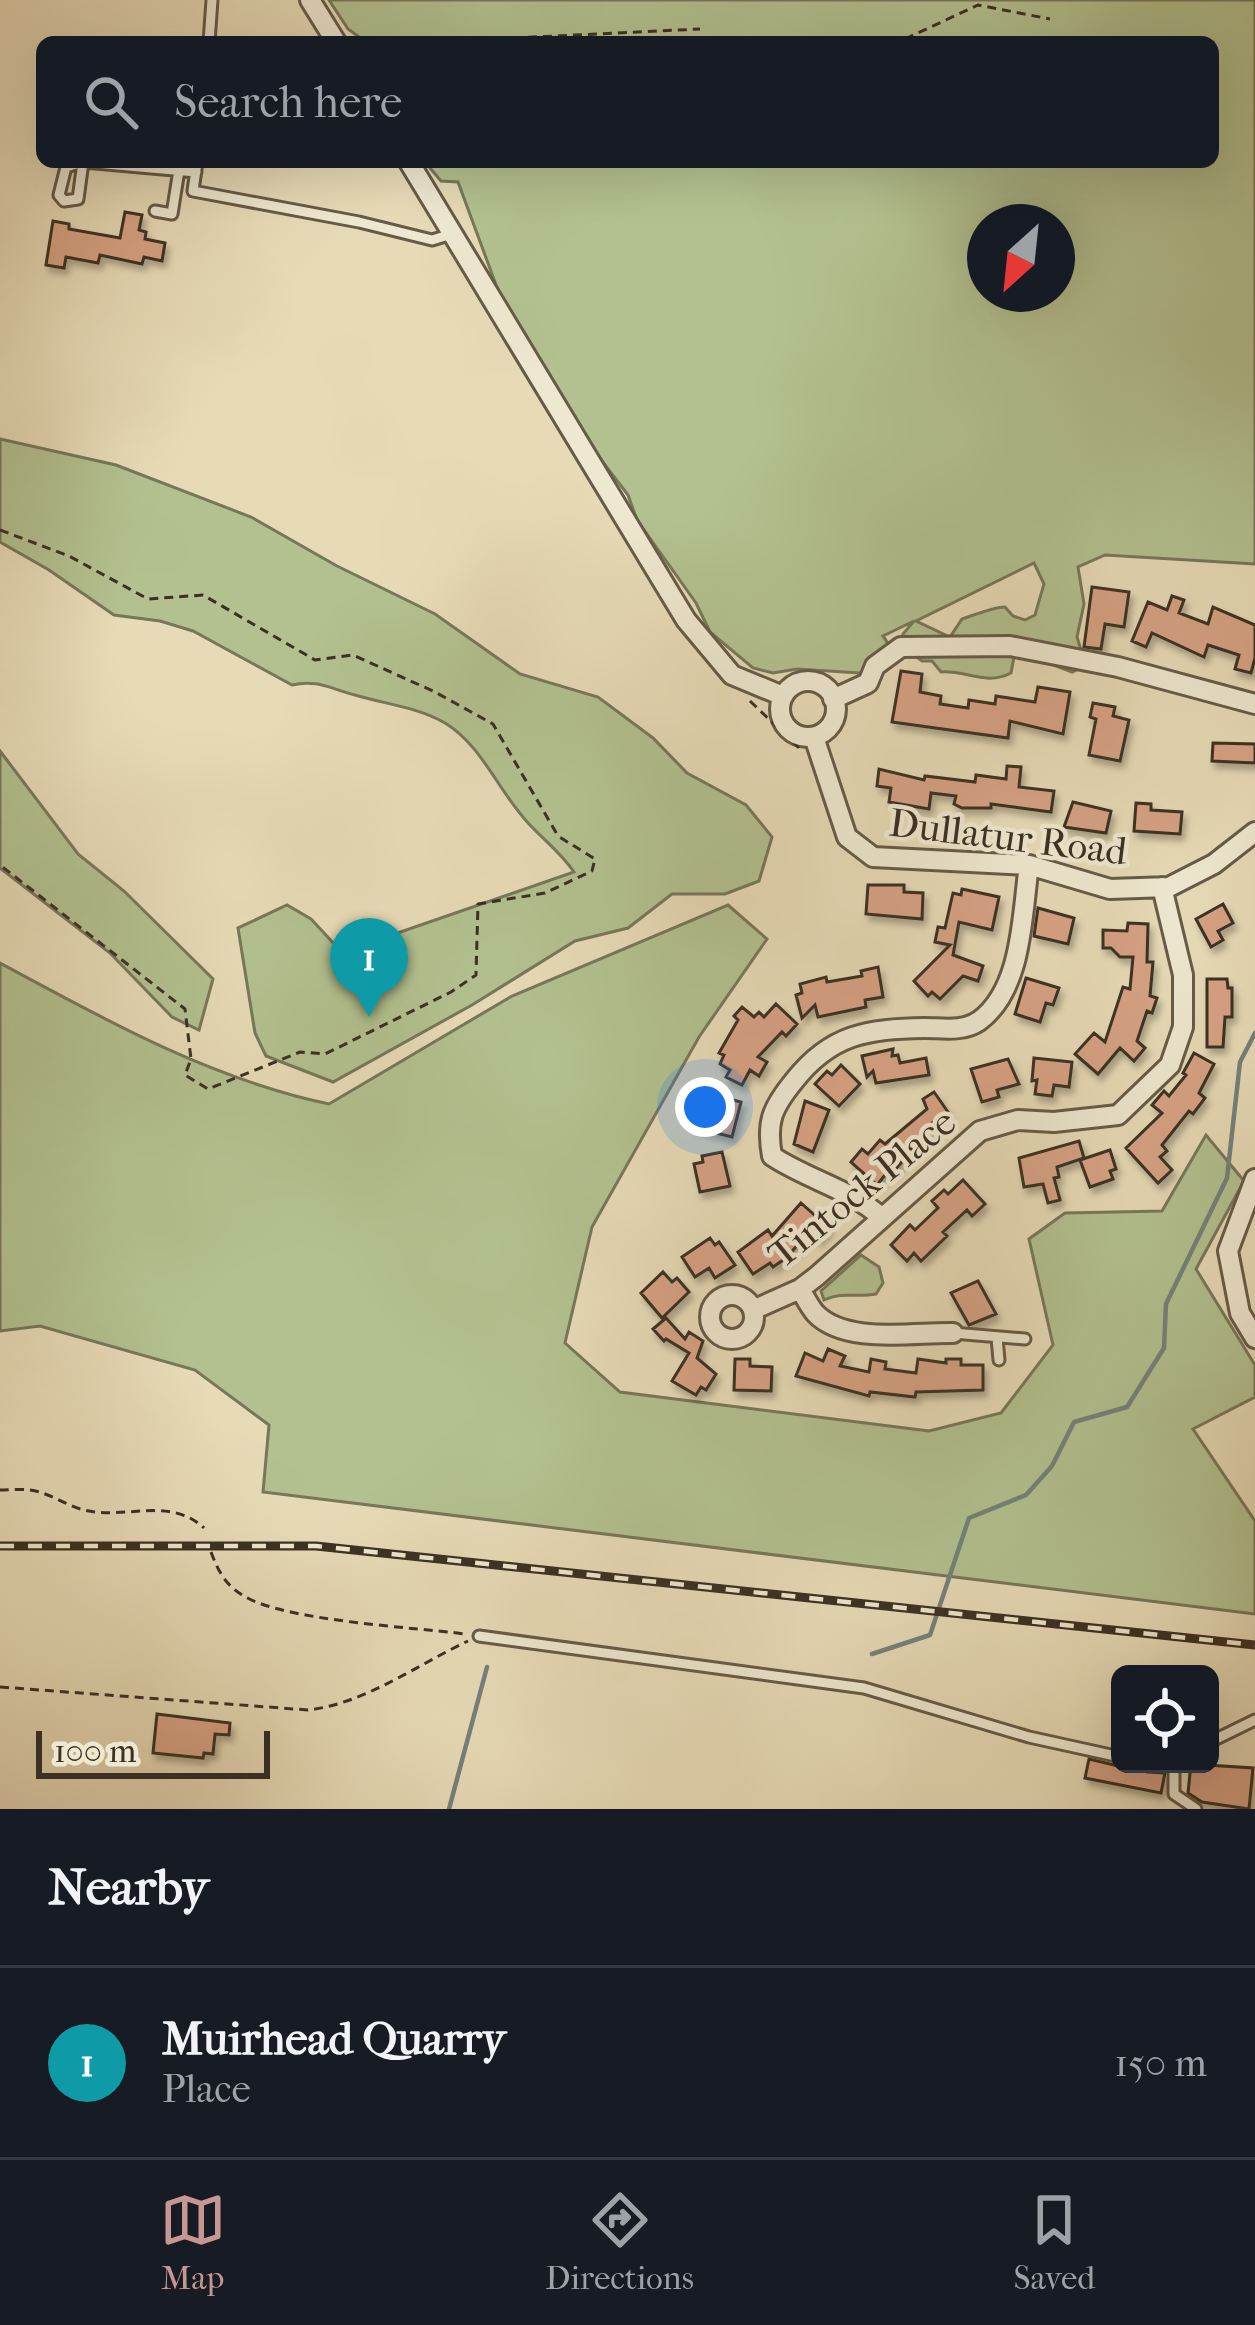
<!DOCTYPE html>
<style>
body{margin:0;font-family:"IM FELL French Canon",serif;background:#242831;color:#f1f3f6}
.controls{position:absolute;right:36px;bottom:36px;display:grid;overflow:hidden;border-radius:18px;box-shadow:0 12px 48px #0002}
.controls button{width:108px;height:108px;display:grid;place-items:center;padding:0;border:0;border-bottom:3px solid #363941;background:#171b24;color:#f1f3f6;font:60px sans-serif}
.compass{position:absolute;left:967px;top:204px;width:108px;height:108px;border-radius:50%;background:#171b24;box-shadow:0 12px 48px #0002;rotate:207deg}
.scale{position:absolute;left:36px;bottom:30px;width:234px;box-sizing:border-box;padding-left:12px;border:6px solid #3b3023;border-top:0;font-size:33px;line-height:42px;white-space:nowrap;color:#3b3023;-webkit-text-stroke:9px #efe8d0;paint-order:stroke}
.you{position:absolute;left:705px;top:1107px;width:42px;height:42px;margin:-30px;border:9px solid #fff;border-radius:50%;background:#1a73e8;box-shadow:0 0 0 18px #1a73e833}
.badge{display:grid;place-items:center;width:78px;height:78px;border-radius:50%;background:#c59692;color:#fff;font-size:39px;font-weight:700}
.pin{position:absolute;translate:-50% -99px;filter:drop-shadow(0 3px 6px #0008)}
.pin::after{content:'';position:absolute;top:63px;width:42px;height:36px;background:inherit;clip-path:polygon(0 0,100% 0,50% 100%)}
.list{margin:0;padding:0;list-style:none}
h2{display:flex;justify-content:space-between;align-items:center;height:156px;margin:0;padding:0 48px;font-size:51px}
h2 small{font-size:39px;font-weight:400;color:#9ea1a6}
.list li{display:grid;grid-template-columns:78px 1fr auto;gap:36px;align-items:center;box-sizing:border-box;height:192px;padding:0 48px;border-top:3px solid #363941}
.list b{display:block;font-size:45px;white-space:nowrap}
.list p{margin:0;font-size:39px;white-space:nowrap;color:#9ea1a6}
.list em{font-size:39px;font-style:normal;color:#9ea1a6}
.icon{flex:none;width:66px;height:66px;fill:none;stroke:currentColor;stroke-width:2;stroke-linecap:round;stroke-linejoin:round}
.map{position:relative;flex:none;width:1255px;height:1809px;overflow:hidden}
.search{position:absolute;background:#171b24;box-shadow:0 12px 48px #0002;left:36px;right:36px;top:36px;height:132px;display:flex;align-items:center;gap:30px;box-sizing:border-box;padding:0 42px;border-radius:18px;color:#9ea1a6;font-size:45px}
.sheet{height:348px;background:#171b24}
nav{display:flex;justify-content:space-around;align-items:center;box-sizing:border-box;height:168px;border-top:3px solid #363941;background:#171b24;font-size:33px;color:#9ea1a6}
nav a{display:grid;justify-items:center;gap:6px}
nav .on{color:#c59692}
.map>svg:first-child{display:block}
.green{fill:#b3c190;stroke:#77785a;stroke-width:3;fill-rule:evenodd}
.lines{fill:none;stroke-linecap:round;stroke-linejoin:round}
.stream{stroke:#74827c;stroke-width:4.5}
.building{fill:#d6a284;stroke:#3b3023;stroke-width:3;filter:url(#shadow)}
.service-casing{stroke:#665b48;stroke-width:15}
.minor-casing{stroke:#665b48;stroke-width:24}
.path{stroke:#3b3023;stroke-width:3;stroke-dasharray:9 6;stroke-linecap:butt}
.service{stroke:#efe8d0;stroke-width:9}
.minor{stroke:#efe8d0;stroke-width:18}
.rail-casing{stroke:#3b3023;stroke-width:9}
.rail{stroke:#efe8d0;stroke-width:4.5;stroke-dasharray:14;stroke-linecap:butt}
.labels{text-anchor:middle;dominant-baseline:central;stroke-width:9;stroke-linejoin:round;paint-order:stroke}
.street-label{font-size:39px;fill:#3b3023;stroke:#efe8d0}
</style>
<div class="map">
<svg width="1255" height="1809" viewBox="0 0 1255 1809">
<defs>
<filter id="shadow"><feDropShadow dx="3.5" dy="6" stdDeviation="3" flood-color="#0004"/></filter>
</defs>
<rect width="100%" height="100%" fill="#e7dbb7"/>
<filter id="stains"><feTurbulence type="fractalNoise" baseFrequency=".00167" numOctaves="4"/><feColorMatrix values="0 0 0 0 .2 0 0 0 0 .09 0 0 0 0 .02 0 0 0 .5 -.17"/></filter>
<radialGradient id="worn" r=".72"><stop offset=".6" stop-color="#630" stop-opacity="0"/><stop offset="1" stop-color="#630" stop-opacity=".3"/></radialGradient>
<path class="green" d="M329 0H1255V564L1105 555 1078 567 1084 604 1077 637 1081 650 1097 653 1099 659 1072 672 1028 655 1014 657 1011 673C986 686 966 670 941 672L932 661H922L909 651 903 634 914 621 883 636C896 652 888 668 873 680L860 673 797 669 773 673 753 668 710 632 696 603 637 520 628 495 599 457 502 301 458 182 441 181 425 162H1213V42H366L348 29ZM985 222H1057V294H985ZM1034 563 1044 584 1035 615 1025 620 1013 616 1005 607C994 607 974 615 962 619L950 637 916 621Z
M0 439 116 465 251 517 337 566 435 614 520 674 598 697 653 738 687 773 746 805 772 837 759 881 725 894H672L628 928 575 941 472 1005 333 1082 266 1056 255 1033 238 928 287 905 311 919 337 947 363 945 574 872C561 853 545 841 529 824 500 794 482 745 445 723 417 707 385 704 355 695 331 689 317 679 292 685L193 631 160 621 114 615 49 570 0 542Z
M0 751 78 854 124 891 213 979 199 1030 172 1017 110 953 0 868Z
M728 905 767 939 699 1037 592 1227 565 1343 620 1392 929 1431 1001 1413 1053 1345 1029 1239 1065 1213 1162 1211 1206 1135 1244 1181 1196 1269 1255 1365V1397L1193 1429 1255 1521V1614L263 1492 269 1425 195 1370 40 1326 0 1331V963C105 1020 211 1079 329 1104L512 996Z
M861 1255 879 1267 883 1283 876 1294C856 1298 843 1291 824 1300L821 1291Z"/>
<g class="lines">
<path class="stream" d="M872 1654 930 1635 969 1518 1026 1495 1052 1466 1074 1422 1127 1407 1164 1348 1166 1304 1227 1178 1240 1062 1255 1033
M449 1809 487 1667"/>
</g>
<path class="building" d="M125 212 142 215 139 230 146 232 145 239 165 243 162 261 144 257 142 264 100 255 98 263 66 257 64 268 46 265 53 221 69 224V229L120 238Z
M1092 587 1129 592 1124 627 1105 624 1101 649 1084 647Z
M1172 596 1184 600 1179 613 1208 624 1213 607 1255 625V658L1251 673 1235 669 1239 655 1208 645 1204 657 1152 633 1146 647 1132 641 1148 602 1167 610Z
M901 671 922 674 920 692 941 696 940 704 968 708 969 700 995 704 996 696 1035 702 1038 687 1070 692 1063 734 1010 721 1008 738 892 722Z
M1093 703 1115 707 1113 716 1129 720 1120 761 1089 755 1096 719 1090 717Z
M1213 743 1255 744V763L1212 761Z
M1007 766 1021 767 1019 787 1054 791 1051 812 991 804V808H962L954 804 956 796 931 793 929 809 889 802 891 788 877 786 879 769 924 780 925 776 975 782 976 775 1006 779Z
M1073 802 1111 811 1106 833 1064 827Z
M1136 803 1151 804V810L1182 812 1180 834 1134 831Z
M868 885H904V892L923 893 922 919 866 914Z
M962 889 999 897 992 930 959 922 953 955 983 966 978 981 963 976 940 999 932 992 928 996 914 981 950 945 935 942 938 927 945 928 953 893 961 895Z
M1223 904 1233 923 1218 931 1223 940 1211 947 1196 919Z
M1038 908 1074 918 1068 944 1034 936Z
M1128 923 1148 924 1147 962H1153L1150 996 1157 998 1152 1013 1147 1011 1137 1041 1145 1048 1134 1061 1120 1048 1098 1074 1075 1054 1094 1033 1105 1042 1123 987 1130 989 1133 957H1120L1111 948H1103V930L1127 931Z
M878 967 883 997 865 1000 866 1007 818 1017 815 1005 802 1018 796 995 802 993 800 984 826 977 827 982 862 976 861 971Z
M1026 978 1059 988 1053 1005 1046 1003 1040 1022 1015 1014Z
M1207 979H1227L1228 988H1232V1017H1225L1223 1047H1207Z
M776 1004 797 1024 786 1036 782 1032 758 1057 767 1062 759 1076 750 1070 742 1085 726 1077 730 1070 720 1064 724 1055 719 1053 738 1020 734 1016 742 1007 754 1017 759 1012 764 1017Z
M893 1049 892 1056 898 1055 900 1063 926 1058 929 1075 876 1083 873 1071 867 1077 862 1056Z
M1194 1053 1214 1064 1199 1093 1205 1098 1193 1114 1189 1111 1162 1145 1167 1151 1160 1157 1172 1170 1158 1183 1126 1148 1162 1113 1152 1105 1164 1091 1169 1096 1186 1075 1183 1073Z
M1034 1058 1072 1062 1069 1087 1054 1085 1052 1096 1035 1094 1037 1080 1032 1081Z
M1008 1059 1019 1084 997 1090 999 1097 982 1102 971 1069Z
M841 1065 860 1084 839 1106 815 1084 827 1071 832 1075Z
M934 1092 948 1112 926 1127 929 1131 892 1173 889 1170 877 1185 851 1162 862 1149 868 1154 880 1140 885 1144 927 1109 923 1099Z
M710 1094 741 1102 732 1137 696 1128 700 1113 705 1114Z
M805 1101 829 1110 813 1152 794 1144Z
M1079 1141 1084 1158 1057 1167 1059 1177 1054 1178 1060 1200 1048 1203 1043 1184 1024 1187 1019 1158Z
M1110 1150 1116 1169 1110 1171 1113 1179 1090 1187 1080 1160Z
M722 1152 730 1186 700 1192 694 1164 703 1162 702 1156Z
M963 1180 985 1204 972 1216 967 1210 943 1232 947 1236 921 1261 914 1253 907 1261 891 1245 910 1225 915 1230 938 1208 932 1201 944 1190 948 1194Z
M801 1203 829 1228 818 1240 809 1232 786 1258 773 1267 770 1263 753 1274 738 1252 768 1230 772 1236Z
M710 1238 715 1245 719 1242 735 1265 715 1278 709 1268 695 1277 682 1257Z
M663 1272 672 1282 677 1278 689 1292 662 1318 641 1293Z
M978 1281 996 1314 969 1325 951 1293Z
M666 1318 685 1339 689 1332 703 1341 697 1358 716 1374 706 1390 701 1387 696 1395 672 1381 689 1353 666 1339 664 1341 653 1329Z
M828 1349 845 1356 840 1366 869 1372 871 1359 886 1362 885 1369 916 1373 918 1359 946 1363V1359H961V1365H983V1390L916 1392 915 1397 870 1392 869 1396 796 1376 805 1353 823 1361Z
M735 1359H750V1366L772 1367 771 1391 734 1390Z
M157 1714 230 1723 229 1735 215 1734 213 1754 204 1753 203 1758 153 1753Z
M1089 1759 1118 1766 1136 1764 1147 1772 1165 1773 1161 1793 1085 1778Z
M1191 1764 1253 1768 1249 1809 1202 1802 1188 1793Z"/>
<g class="lines">
<defs>
<path id="service" d="M209 42 212 0
M83 162 78 199 64 201 59 195 66 167Z
M84 162 196 172
M197 162 193 191 359 222 432 240 452 234
M155 211 172 214 179 170
M953 1333 1025 1339
M997 1338 999 1360
M479 1636 864 1688 1029 1737 1120 1757
M1210 1742 1255 1720
M1150 1764H1166
M1174 1764V1794L1196 1809"/>
<path id="minor" d="M310 0 336 42
M409 162 686 620 732 675 783 696
M780 709a28 28 0 1 1 56 0a28 28 0 1 1-56 0Z
M833 699 868 683 875 666 901 647 1010 646 1118 667 1255 704
M814 737 847 837 873 857 1029 865 1110 889 1169 887 1214 864 1255 832
M1255 1179 1228 1251 1240 1313 1255 1338
M882 1218C851 1189 808 1180 772 1156 766 1122 772 1108 794 1081 831 1034 867 1029 925 1028 943 1028 963 1032 979 1021 1023 989 1022 913 1029 865
M800 1289C805 1297 809 1306 815 1313 845 1345 914 1332 953 1333
M710 1317a22 22 0 1 1 44 0a22 22 0 1 1-44 0Z
M753 1310 800 1289 817 1276 980 1131 1018 1120 1054 1122 1118 1115 1170 1065 1183 1027V975L1162 887"/>
</defs>
<use href="#service" class="service-casing"/>
<use href="#minor" class="minor-casing"/>
<path class="path" d="M513 38 700 29
M905 39 978 5 1050 19
M0 530 69 556 148 599 203 595 315 660 353 655 435 692 493 724 558 836 595 859 592 871 545 893 478 904 476 975 451 992 325 1054 300 1052 208 1089 185 1075 191 1059 185 1009 0 865
M750 701 799 748
M0 1490C12 1490 27 1488 39 1492 54 1496 68 1506 84 1510 125 1520 170 1496 204 1528
M211 1552C218 1571 226 1586 244 1596 285 1621 412 1627 465 1634
M0 1687 308 1710C364 1704 417 1665 468 1641"/>
<use href="#service" class="service"/>
<use href="#minor" class="minor"/>
<defs>
<path id="rail" d="M0 1546H316L1255 1645"/>
</defs>
<use href="#rail" class="rail-casing"/>
<use href="#rail" class="rail"/>
</g>
<g class="labels">
<g class="street-label">
<text transform="translate(1008 837) rotate(7)">Dullatur Road</text>
<text transform="translate(862 1188) rotate(-39)">Tintock Place</text>
</g>
</g>
<rect width="100%" height="100%" filter="url(#stains)"/>
<rect width="100%" height="100%" fill="url(#worn)"/>
</svg>
<div class="controls">
<button><svg class="icon" aria-label="locate" viewBox="0 0 24 24"><circle cx="12" cy="12" r="6"/><path d="M12 2v4M12 18v4M2 12h4M18 12h4"/></svg></button>
</div>
<svg class="compass" viewBox="-18 -18 36 36"><path d="M0-13l5 13h-10z" fill="#e53935"/><path d="M0 13l5-13h-10z" fill="#9ea1a6"/></svg>
<div class="scale">100 m</div>
<div class="you"></div>
<div class="pin badge" style="left:369px;top:1017px;background:#0f9aa8">1</div>
<div class="search"><svg class="icon" aria-label="search" viewBox="0 0 24 24"><circle cx="10" cy="10" r="6"/><path d="M15 15l6 6"/></svg>Search here</div>
</div>
<section class="sheet">
<h2>Nearby<small></small></h2>
<ul class="list">
<li><span class="badge" style="background:#0f9aa8">1</span><div><b>Muirhead Quarry</b><p>Place</p></div><em>150 m</em></li>
</ul>
</section>
<nav>
<a class="on"><svg class="icon" aria-label="map" viewBox="0 0 24 24"><path d="M3 6l6-2 6 2 6-2v14l-6 2-6-2-6 2zM9 4v14M15 6v14"/></svg>Map</a>
<a><svg class="icon" aria-label="directions" viewBox="0 0 24 24"><path d="M12 3l9 9-9 9-9-9zM9 14v-3h6M13 9l2 2-2 2"/></svg>Directions</a>
<a><svg class="icon" aria-label="saved" viewBox="0 0 24 24"><path d="M7 4h10v16l-5-4-5 4z"/></svg>Saved</a>
</nav>
